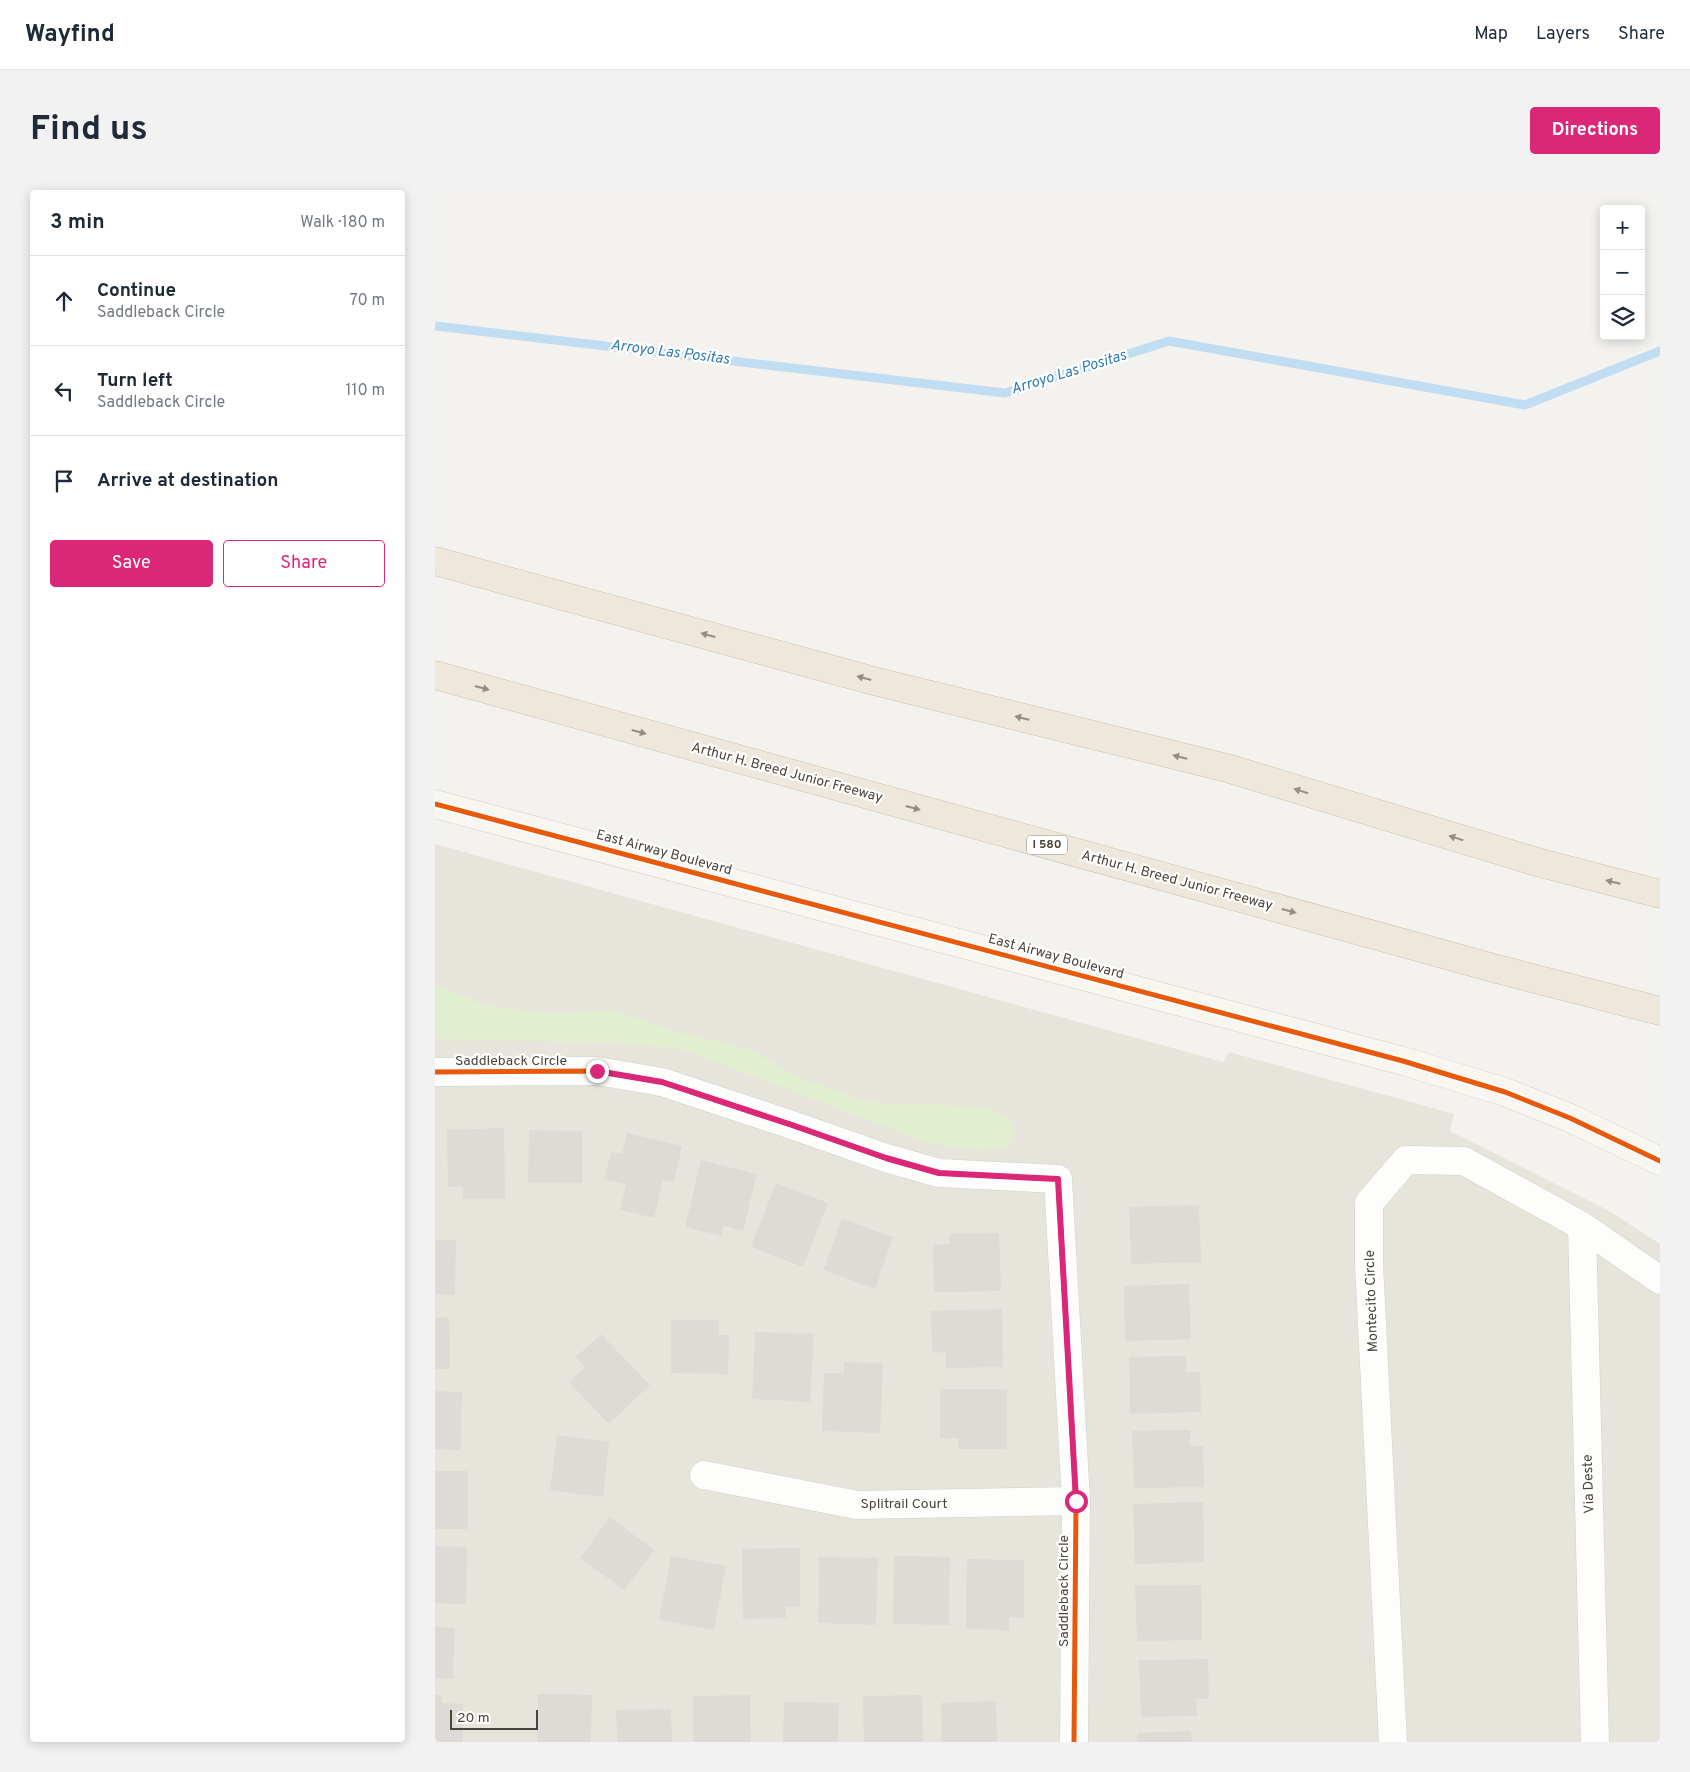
<!DOCTYPE html>
<meta charset="utf-8">
<style>
body{margin:0;font-family:Overpass,sans-serif;background:#f2f2f3;color:#1f2937}
.controls{position:absolute;right:15px;top:15px;display:grid;overflow:hidden;border-radius:5px;box-shadow:0 2px 12px #0003}
.controls button{width:45px;height:45px;display:grid;place-items:center;padding:0;border:0;border-bottom:1px solid #e0e1e3;background:#fff;color:#1f2937;font:25px sans-serif}
.scale{position:absolute;left:15px;bottom:12px;width:88px;box-sizing:border-box;padding-left:5px;border:2px solid #4b4439;border-top:0;font-size:14px;line-height:18px;white-space:nowrap;color:#4b4439;-webkit-text-stroke:4px #fff;paint-order:stroke}
.stop{position:absolute;width:15px;height:15px;margin:-11px;border:4px solid #db2777;border-radius:50%;background:#fff}
.stop.end{background:#db2777;border-color:#fff;box-shadow:0 1px 5px #0008}
.list{margin:0;padding:0;list-style:none}
h2{display:flex;justify-content:space-between;align-items:center;height:65px;margin:0;padding:0 20px;font-size:21px}
h2 small{font-size:16px;font-weight:400;color:#747a83}
.list li{display:grid;grid-template-columns:32px 1fr auto;gap:15px;align-items:center;box-sizing:border-box;height:90px;padding:0 20px;border-top:1px solid #e0e1e3}
.list b{display:block;font-size:19px;white-space:nowrap}
.list p{margin:0;font-size:16px;white-space:nowrap;color:#747a83}
.list em{font-size:16px;font-style:normal;color:#747a83}
.actions{display:flex;gap:10px;padding:15px 20px}
.actions a{flex:1;padding:11px 0;border:1px solid #db2777;border-radius:5px;text-align:center;font-size:18px;color:#db2777}
.actions .main{background:#db2777;color:#fff}
.icon{flex:none;width:28px;height:28px;fill:none;stroke:currentColor;stroke-width:2;stroke-linecap:round;stroke-linejoin:round}
.map{position:relative;flex:none;width:1225px;height:1552px;overflow:hidden;border-radius:5px}
header{display:flex;align-items:center;gap:30px;box-sizing:border-box;height:70px;padding:0 25px;background:#fff;border-bottom:1px solid #e0e1e3}
header strong{font-size:24px}
nav{display:flex;gap:28px;margin-inline-start:auto;font-size:18px}
.intro{display:flex;align-items:center;justify-content:space-between;box-sizing:border-box;height:120px;padding:0 30px}
h1{margin:0;font-size:35px}
.button{padding:12px 22px;border-radius:5px;background:#db2777;color:#fff;font-size:18px;font-weight:700}
main{display:flex;gap:30px;padding:0 30px}
aside{flex:1;background:#fff;border-radius:5px;box-shadow:0 2px 12px #0003}
.map>svg:first-child{display:block}
.residential{fill:#e7e4dc}
.green{fill:#e1eecf}
.lines{fill:none;stroke-linecap:round;stroke-linejoin:round}
.stream{stroke:#c0ddf1;stroke-width:9}
.building{fill:#dedbd6}
.minor-casing{stroke:#d2d0cb;stroke-width:29}
.secondary-casing{stroke:#d3cfc5;stroke-width:29}
.motorway-casing{stroke:#ccbfa9;stroke-width:29}
.minor{stroke:#fdfdfc;stroke-width:28}
.secondary{stroke:#f7f6f1;stroke-width:28}
.motorway{stroke:#ede8db;stroke-width:28}
.cycleway-casing{stroke:#fff;stroke-width:8}
.cycleway{stroke:#e8590c;stroke-width:5}
.oneway{fill:#948e82}
.route{stroke:#db2777;stroke-width:6}
.labels{text-anchor:middle;dominant-baseline:central;stroke-width:4.5;stroke-linejoin:round;paint-order:stroke}
.shield{fill:#fff;stroke:#817c74;stroke-width:1}
.shield-label{font-size:12px;font-weight:bold;fill:#4b4439}
.street-label{font-size:14px;fill:#4b4439;stroke:#fff}
.water-label{font-size:15px;font-style:italic;fill:#2e7ab2;stroke:#fff}
</style>
<header>
<strong>Wayfind</strong>
<nav><a>Map</a><a>Layers</a><a>Share</a></nav>
</header>
<div class="intro"><h1>Find us</h1><a class="button">Directions</a></div>
<main>
<aside>
<h2>3 min<small>Walk · 180 m</small></h2>
<ul class="list">
<li><svg class="icon" aria-label="ahead" viewBox="0 0 24 24"><path d="M12 20V5M6 11l6-6 6 6"/></svg><div><b>Continue</b><p>Saddleback Circle</p></div><em>70 m</em></li>
<li><svg class="icon" aria-label="left" viewBox="0 0 24 24"><path d="M17 20v-9H6M10 6l-5 5 5 5"/></svg><div><b>Turn left</b><p>Saddleback Circle</p></div><em>110 m</em></li>
<li><svg class="icon" aria-label="arrive" viewBox="0 0 24 24"><path d="M6 21V4h12l-3 4 3 4H6"/></svg><div><b>Arrive at destination</b></div></li>
</ul>
<div class="actions"><a class="main">Save</a><a>Share</a></div>
</aside>
<div class="map">
<svg width="1225" height="1552" viewBox="0 0 1225 1552">
<rect width="100%" height="100%" fill="#f4f2ee"/>
<path class="residential" d="M0 654 788 872 794 862 1019 924 1015 941 1176 1022 1225 1054V1552H0Z"/>
<path class="green" d="M0 795 50 815 118 824 177 820 243 842 313 859 366 888 421 908 454 915 491 913 554 918 572 928 580 942 570 958 545 961 491 952 247 859 184 853 0 849Z"/>
<g class="lines">
<path class="stream" d="M0 136 570 203 734 151 1090 215 1225 161"/>
</g>
<path class="building" d="M69 938 70 1008 28 1009V997H13L12 940Z
M94 940 147 941V993L93 992Z
M192 943 247 956 239 992 228 990 219 1028 185 1020 191 994 169 989 176 962 187 964Z
M266 970 322 984 308 1041 289 1036 287 1046 250 1037Z
M341 993 393 1013 368 1077 316 1057Z
M764 1015 766 1072 696 1074 694 1017Z
M407 1029 458 1047 440 1099 388 1080Z
M564 1043 566 1101 499 1102 498 1055 515 1054V1044Z
M0 1050H21L20 1105 0 1104Z
M754 1094 756 1149 690 1151 689 1096Z
M567 1119 568 1177 511 1178V1162L497 1163 496 1121Z
M14 1127 15 1179H0V1128Z
M236 1130H284V1145H294L293 1184 236 1183Z
M320 1142 379 1144 375 1212 317 1209Z
M166 1144 215 1195 174 1234 134 1192 150 1177 141 1167Z
M751 1166 752 1182H765L766 1222 695 1224 694 1167Z
M409 1172 448 1173 445 1243 387 1241 389 1183H409Z
M505 1199H572V1259H523V1248H505Z
M0 1201 27 1202 26 1260 0 1259Z
M755 1240V1256H768L769 1297 699 1298 697 1241Z
M122 1245 174 1252 168 1307 115 1300Z
M0 1281H33V1339H0Z
M768 1312 769 1372 700 1374 698 1314Z
M175 1327 219 1360 189 1400 145 1368Z
M0 1356 32 1357 31 1414 0 1413Z
M365 1358V1416L351 1417V1428L308 1429 307 1359Z
M236 1366 291 1376 279 1440 224 1430Z
M459 1366 515 1367 514 1435 458 1434Z
M384 1367 443 1368 441 1435 383 1433Z
M532 1369 589 1370V1428L574 1427V1440L531 1439Z
M766 1395 767 1450 702 1451 700 1396Z
M0 1437 20 1438 18 1489 0 1488Z
M773 1469 774 1509H761L762 1526 706 1527 704 1470Z
M103 1504 157 1505 156 1552H102Z
M0 1505H7V1513L28 1514V1552H0Z
M315 1505 316 1552H258V1506Z
M487 1505 488 1552H429L428 1506Z
M561 1511 562 1552H507L506 1513Z
M349 1512 404 1513 403 1552H348Z
M236 1519 237 1552H182L181 1520Z
M756 1541 757 1552H703L702 1543Z"/>
<g class="lines">
<defs>
<path id="minor" d="M0 882 162 881 227 892 357 935 451 968 504 983 623 989 641 1311 639 1552
M1147 1036 1160 1552
M269 1285 422 1315 641 1311
M958 1552 934 1074V1013L971 970 1029 971 1147 1036 1225 1090"/>
<path id="secondary" d="M0 614 968 871 1070 902 1135 928 1225 971"/>
<path id="motorway" d="M0 371 439 491 792 578 1102 672 1225 704
M0 485 1062 779 1225 821"/>
</defs>
<use href="#minor" class="minor-casing"/>
<use href="#secondary" class="secondary-casing"/>
<use href="#motorway" class="motorway-casing"/>
<use href="#minor" class="minor"/>
<use href="#secondary" class="secondary"/>
<use href="#motorway" class="motorway"/>
<defs>
<path id="cycleway" d="M0 614 968 871 1070 902 1135 928 1225 971
M0 882 162 881 227 892 357 935 451 968 504 983 623 989 641 1311 639 1552"/>
</defs>
<use href="#cycleway" class="cycleway-casing"/>
<use href="#cycleway" class="cycleway"/>
</g>
<defs><path id="oneway-solid" d="M-6-.8H1V-3.2L6.5 0L1 3.2V.8H-6Z" transform="scale(1.25)"/></defs>
<g class="oneway">
<use href="#oneway-solid" transform="translate(273 445) rotate(-165)"/>
<use href="#oneway-solid" transform="translate(429 488) rotate(-165)"/>
<use href="#oneway-solid" transform="translate(47 498) rotate(15)"/>
<use href="#oneway-solid" transform="translate(587 528) rotate(-166)"/>
<use href="#oneway-solid" transform="translate(204 542) rotate(15)"/>
<use href="#oneway-solid" transform="translate(745 567) rotate(-166)"/>
<use href="#oneway-solid" transform="translate(866 601) rotate(-163)"/>
<use href="#oneway-solid" transform="translate(478 618) rotate(15)"/>
<use href="#oneway-solid" transform="translate(1021 648) rotate(-163)"/>
<use href="#oneway-solid" transform="translate(1178 692) rotate(-166)"/>
<use href="#oneway-solid" transform="translate(854 721) rotate(15)"/>
</g>
<g class="lines">
<path class="route" d="M162 881 227 892 357 935 451 968 504 983 623 989 641 1311"/>
</g>
<g class="labels">
<rect class="shield" x="592" y="645.5" width="40" height="19" rx="4"/>
<g class="shield-label">
<text x="612" y="655">I 580</text>
</g>
<g class="street-label">
<text transform="translate(352 583) rotate(15)">Arthur H. Breed Junior Freeway</text>
<text transform="translate(229 663) rotate(15)">East Airway Boulevard</text>
<text transform="translate(742 691) rotate(15)">Arthur H. Breed Junior Freeway</text>
<text transform="translate(621 767) rotate(15)">East Airway Boulevard</text>
<text x="76" y="871">Saddleback Circle</text>
<text transform="translate(937 1111) rotate(-92)">Montecito Circle</text>
<text transform="translate(1154 1294) rotate(-92)">Via Deste</text>
<text x="469" y="1314">Splitrail Court</text>
<text transform="translate(629 1401) rotate(-90)">Saddleback Circle</text>
</g>
<g class="water-label">
<text transform="translate(235 163) rotate(7)">Arroyo Las Positas</text>
<text transform="translate(634 183) rotate(-17)">Arroyo Las Positas</text>
</g>
</g>
</svg>
<div class="controls">
<button>+</button>
<button>−</button>
<button><svg class="icon" aria-label="layers" viewBox="0 0 24 24"><path d="M12 4l9 5-9 5-9-5zM3 14l9 5 9-5"/></svg></button>
</div>
<div class="scale">20 m</div>
<div class="stop" style="left:641px;top:1311px"></div>
<div class="stop end" style="left:162px;top:881px"></div>
</div>
</main>
